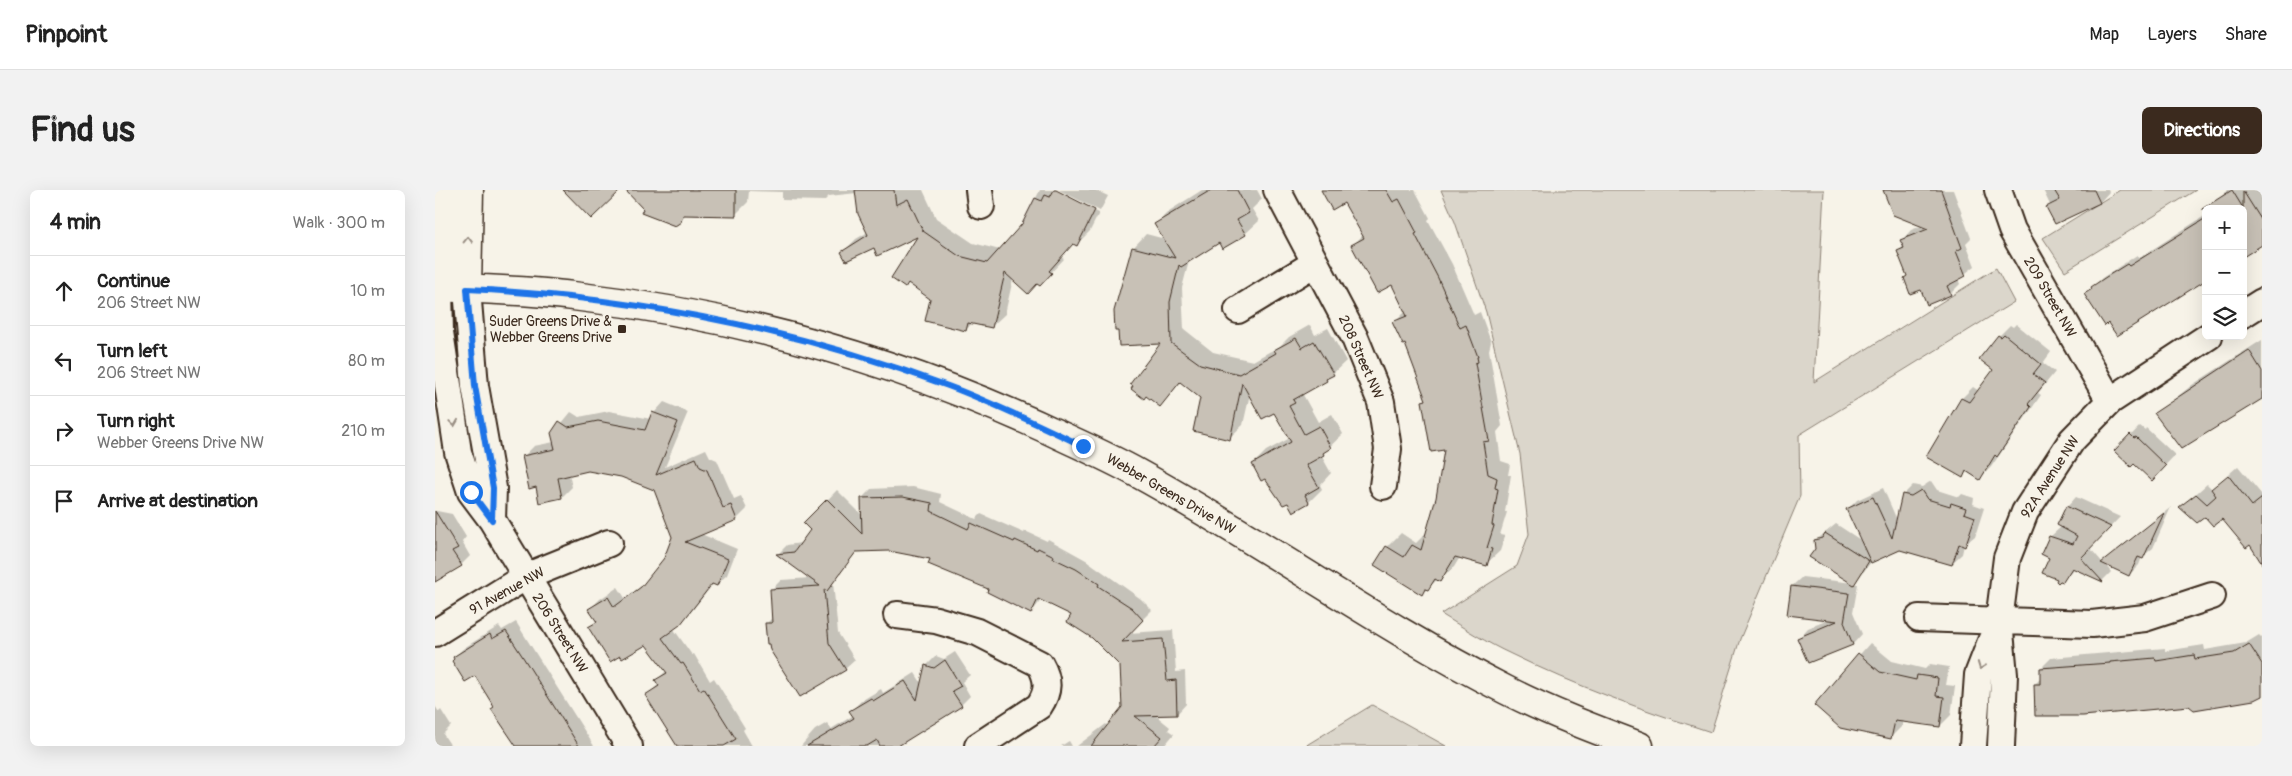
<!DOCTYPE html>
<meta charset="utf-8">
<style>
body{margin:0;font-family:Pangolin,sans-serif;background:#f2f2f2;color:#222}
.controls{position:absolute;right:15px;top:15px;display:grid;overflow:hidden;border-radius:8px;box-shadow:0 5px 20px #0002}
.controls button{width:45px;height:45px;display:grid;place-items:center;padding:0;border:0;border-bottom:1px solid #e0e0e0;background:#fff;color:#222;font:25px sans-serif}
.stop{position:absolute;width:15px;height:15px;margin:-11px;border:4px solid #1a73e8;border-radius:50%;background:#fff}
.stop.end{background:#1a73e8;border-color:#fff;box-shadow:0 1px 5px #0008}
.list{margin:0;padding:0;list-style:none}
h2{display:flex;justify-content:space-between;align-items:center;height:65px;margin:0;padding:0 20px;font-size:21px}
h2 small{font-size:16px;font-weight:400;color:#767676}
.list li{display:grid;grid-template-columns:32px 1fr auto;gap:15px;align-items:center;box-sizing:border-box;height:70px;padding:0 20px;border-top:1px solid #e0e0e0}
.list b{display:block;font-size:19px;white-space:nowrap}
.list p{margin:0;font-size:16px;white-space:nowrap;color:#767676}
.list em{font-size:16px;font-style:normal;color:#767676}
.icon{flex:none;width:28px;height:28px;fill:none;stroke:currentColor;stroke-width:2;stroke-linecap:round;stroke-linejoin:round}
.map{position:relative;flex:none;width:1827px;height:556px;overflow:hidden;border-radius:8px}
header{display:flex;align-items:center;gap:30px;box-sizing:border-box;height:70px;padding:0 25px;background:#fff;border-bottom:1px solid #e0e0e0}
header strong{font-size:24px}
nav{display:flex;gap:28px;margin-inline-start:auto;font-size:18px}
.intro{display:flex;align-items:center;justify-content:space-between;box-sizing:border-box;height:120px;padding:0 30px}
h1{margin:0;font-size:35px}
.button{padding:12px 22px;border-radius:8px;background:#3b2a1e;color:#fff;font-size:18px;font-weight:700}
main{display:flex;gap:30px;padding:0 30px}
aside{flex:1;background:#fff;border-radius:8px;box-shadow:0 5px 20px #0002}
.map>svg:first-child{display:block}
.green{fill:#dbd6cb;stroke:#8b8074}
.shadow{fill:#0003}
.building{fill:#c8c1b6;stroke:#3b2a1e}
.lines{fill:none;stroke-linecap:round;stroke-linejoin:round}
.minor-casing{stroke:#3b2a1e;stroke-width:30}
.major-casing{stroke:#3b2a1e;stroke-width:31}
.minor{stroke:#f7f3e8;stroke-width:26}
.major{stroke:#f7f3e8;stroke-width:28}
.oneway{stroke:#998e83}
.route{stroke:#1a73e8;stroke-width:6}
.poi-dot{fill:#3b2a1e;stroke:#f7f3e8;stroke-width:2}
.labels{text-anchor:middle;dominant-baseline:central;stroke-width:5;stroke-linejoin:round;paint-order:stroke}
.street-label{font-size:14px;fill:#3b2a1e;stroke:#f7f3e8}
.poi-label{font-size:14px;fill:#3b2a1e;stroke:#f7f3e8;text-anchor:end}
</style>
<header>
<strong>Pinpoint</strong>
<nav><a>Map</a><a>Layers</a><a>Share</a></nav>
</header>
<div class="intro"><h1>Find us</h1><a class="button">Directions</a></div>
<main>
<aside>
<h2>4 min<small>Walk · 300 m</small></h2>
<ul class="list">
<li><svg class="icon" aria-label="ahead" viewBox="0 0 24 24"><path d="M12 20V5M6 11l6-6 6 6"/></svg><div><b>Continue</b><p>206 Street NW</p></div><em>10 m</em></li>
<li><svg class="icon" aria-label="left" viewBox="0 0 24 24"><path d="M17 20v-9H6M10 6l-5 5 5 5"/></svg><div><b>Turn left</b><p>206 Street NW</p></div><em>80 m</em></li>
<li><svg class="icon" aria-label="right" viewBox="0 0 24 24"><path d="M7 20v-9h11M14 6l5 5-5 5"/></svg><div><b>Turn right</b><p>Webber Greens Drive NW</p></div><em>210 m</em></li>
<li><svg class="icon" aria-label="arrive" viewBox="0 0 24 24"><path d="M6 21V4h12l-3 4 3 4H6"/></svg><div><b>Arrive at destination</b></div></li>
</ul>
</aside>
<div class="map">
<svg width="1827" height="556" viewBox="0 0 1827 556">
<rect width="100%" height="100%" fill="#f7f3e8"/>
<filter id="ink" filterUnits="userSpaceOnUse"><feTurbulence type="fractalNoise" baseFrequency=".02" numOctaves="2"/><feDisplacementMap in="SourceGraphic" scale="10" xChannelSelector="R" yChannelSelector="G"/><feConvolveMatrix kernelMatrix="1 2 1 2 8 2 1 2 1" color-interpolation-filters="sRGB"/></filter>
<g filter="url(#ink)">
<path class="green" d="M1006 0H1389L1379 192 1561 78 1579 112 1364 245 1365 306 1305 449 1276 542C1208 520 1141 496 1076 464 1052 453 1029 438 1006 424L1082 376 1094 344 1085 264 1051 122 1020 32Z
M1685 0H1761L1630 81 1608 48Z
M937 515 1011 556H870Z"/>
<path class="shadow" d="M191 0H488L501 28 538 53 565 60 588 34 605 0H618L664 23 655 41 642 54 639 53 626 67 629 69 605 94 578 89 570 124 556 137 538 132 531 140 497 108 485 44 440 57 408 62 421 49 433 42 422 3 394 6 389 11 347 10V2L314 1 313 12 300 25 251 24 245 31 209 18Z
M624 0H660L673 6 665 21Z
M767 0H822L827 9 817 19 824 31 810 44 784 52 754 71 747 98 749 139 778 162 818 171 845 156 854 147 875 135 880 145 893 138 911 171 891 190 867 203 883 232 897 224 908 244 886 265 896 283 885 295 887 299 874 312 859 320 854 311 818 274 831 261 855 248 840 221 815 204 808 235 794 248 767 207 746 192 725 215 728 153 684 140 680 121 698 58 711 44 730 49 721 34 734 21Z
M887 0H980L995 28 993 30 1017 74 1039 125 1045 122 1056 152 1054 160 1067 236 1062 242 1066 271 1075 274 1073 285H1076L1070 322H1072L1065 345 1070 346 1065 361 1051 374 1025 367 1019 377 1005 390 1003 389 986 404 952 357 966 343 981 353 993 341 1002 309 1011 258 988 212 992 208 970 152 959 133 971 121 958 93 918 55 928 45 909 12Z
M1449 0H1518L1536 48 1531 53 1540 76 1523 89 1525 94 1515 104 1486 98 1473 85 1463 61 1469 56 1467 50 1476 40 1489 35Z
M1608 0H1673L1674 2 1665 12 1620 33 1612 17 1615 15Z
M1823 0 1827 6V54L1808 19 1783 10 1793 0Z
M1771 25V89L1651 104 1667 88 1702 65 1704 68Z
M1581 134 1616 162 1608 173 1620 182 1603 203 1606 205 1556 277 1545 288 1533 281 1527 287 1493 267 1527 208 1538 197 1544 201 1559 180 1564 146 1575 135 1578 137Z
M1827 150V208L1721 224 1757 195Z
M229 212 253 222 230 277 271 259 275 267 282 270 299 309 306 306 312 319 302 329 266 344 302 359 292 385 281 395 278 394 255 423 238 438 257 465 259 464 275 491 279 488 310 538 308 540 317 556H243L212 505 224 494 222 490 232 480 211 453 155 437 162 430 155 419 165 409 183 397 190 408 212 392 230 368 239 347 220 299 187 286 153 280 134 284 137 297 127 307 102 296 89 266 99 256 119 252 118 244 136 222 144 227 174 221 216 229 219 223Z
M1705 236 1710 240 1711 238 1740 265 1717 289 1699 272 1681 261Z
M1803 276 1827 305V371L1815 353 1787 327 1770 325 1746 317 1772 294 1777 299Z
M1496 291 1502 300 1524 307 1527 304 1539 308 1538 314 1549 318 1540 346 1529 355 1527 364 1517 373 1465 359 1436 372 1419 394H1423L1418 422 1427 444 1418 454 1373 471 1364 448 1373 438 1396 429 1357 396 1367 387 1418 393 1381 359 1380 351 1401 334 1427 351 1413 319 1422 310 1448 298 1462 330 1468 305 1478 295 1487 297Z
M478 297 506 304 505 312 541 329 546 324 589 343 590 341 612 351 613 349 651 370 706 409 717 420 694 443 738 440 741 482 750 481 751 514 742 524H719L735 537 733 540 739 544 729 556H642L671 534 673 537 689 517 687 476 638 424 607 409 596 423 497 368 454 359 423 360 398 392 403 443 420 470 410 479 331 434 338 427 336 400 346 390 376 388 343 364 352 355 366 353 376 340 370 333 402 300 427 325V308L436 299Z
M1641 307 1685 327 1655 358 1668 373 1736 317 1718 358 1707 367 1704 375 1694 385 1669 373 1676 382 1667 391 1639 378 1628 390 1623 388 1616 367 1615 347 1627 336 1632 317Z
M2 321 17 324 31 347 27 352 35 366 26 375 0 392V323Z
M81 432 159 556H81L58 519 60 517 41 484 19 467 29 458 64 436 67 440Z
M1824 445 1827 448V507L1826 505 1755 515 1600 494 1606 488V478L1616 468 1730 458V461L1769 455 1770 460 1811 453Z
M1435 453 1457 471 1490 479 1495 474 1514 477 1511 495 1520 496 1516 525 1505 536 1468 531 1467 536 1455 548 1380 515Z
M520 462 535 485 527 492 535 506 526 515 460 556H366L380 540 392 533 396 539 419 525 416 521 426 511 446 499 448 503 480 483 487 494 491 476 501 466 509 469Z
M0 516 4 522 6 520 16 536 8 544 16 556H0Z
M634 551 637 556H626Z"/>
<path class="building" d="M128 0H186L156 29Z
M190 0H301V26L248 25 246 32 240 36 206 23 208 19Z
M420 0H459L461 15 473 9 488 41 524 66 552 73 587 34 600 8 607 11 610 5 615 7 619 0H621L660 20 642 56 638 54 614 81 617 83 605 96 602 94 593 104 570 83 557 138 533 133 531 141 490 131 495 109 473 93 470 98 456 88 482 47 442 66 439 58 411 71 406 62 433 45 423 24Z
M776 0H802L814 23 802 30 811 45 787 59 784 53 746 77 744 75 735 112 736 153 765 174 804 184 841 163 839 160 861 148 867 158 879 151 899 185 891 189 892 191 858 210 860 213 854 216 869 244 884 236 896 258 888 263 889 265 871 275 884 297 870 305 874 313 858 322 853 313 848 315 830 289 826 291 817 274 856 252 839 223 827 229 807 193 795 250 758 241 765 208 745 192 725 217 711 206 709 209 696 199 698 196 695 194 725 154 684 156 683 141H680L679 121 697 57 740 68 719 34Z
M886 0H951L958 12 964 9 982 43 980 44 1003 88 1025 138 1031 135 1043 167H1042L1043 172 1040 173 1054 251 1048 252 1053 284 1062 288 1060 298 1063 299 1057 335 1059 336 1052 358 1057 359 1052 376 1020 367 1005 392 1000 389 993 400 990 399 987 405 939 375 951 356 969 367 977 355 986 360 1001 308 1009 260 996 262 987 211 991 210 970 154 968 155 957 132 972 126 957 95 942 103 916 55 929 48 909 13 897 20Z
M1448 0H1506L1527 58 1521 61 1531 86 1512 96 1516 105 1492 115 1486 100 1475 104 1469 88 1472 86 1462 61 1469 58 1465 50 1493 39 1458 25Z
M1619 0H1659L1665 13 1620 34 1611 17 1625 10Z
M1797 0 1808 18V1L1827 31V55L1808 67V19H1767Z
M1771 28V90L1682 146 1673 133 1670 136 1649 104 1657 99 1656 97 1671 87 1692 74 1694 76Z
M1569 144 1606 174 1598 184 1610 193 1593 214 1596 217 1562 267 1560 265 1545 290 1531 281 1528 288 1491 267 1526 208 1534 212 1558 180 1544 169 1563 145 1566 147Z
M1814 160 1827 181V209L1746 259 1719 223Z
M217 222 243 232 221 285 261 268 265 277 272 280 288 318 296 315 302 330 250 352 293 369 282 396 277 394 245 435 227 448 246 474 248 473 265 500 269 498 301 549 289 556H242L210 505 224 496 220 490 232 483 211 455 187 469 185 466 175 472 153 437 162 432 153 419 173 407 179 417 206 397 229 368 237 347 219 300 186 287 153 281 123 288 127 308 104 313 101 297 94 299 87 266 120 259 116 243 124 231 133 237 163 231 210 240Z
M1695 244 1699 248 1701 247 1731 276 1717 291 1699 274 1696 277 1679 261Z
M1793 285 1817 316 1827 308V374L1815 355 1811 358 1787 329 1778 336 1770 327 1762 333 1744 317 1761 304 1772 314 1781 306 1776 299Z
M1486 300 1492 309 1515 316 1516 313 1531 318 1529 323 1540 327 1530 357 1524 354 1517 375 1465 360 1436 373 1411 319 1438 307 1457 348 1467 304 1476 306Z
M468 307 497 313 496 321 533 339 536 333 579 352 580 350 602 360 603 358 619 366 618 368 641 379 664 394 663 396 697 418 708 430 687 452 728 449 732 491 741 490 742 525 700 526 727 547 719 556H656L687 517 685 476 657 448 632 432 636 425 603 409 596 424 552 402 553 399 493 374 495 369 454 361 421 362 392 401 389 399 394 453 411 480 365 507 335 460 334 454H332L330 433H337L335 399 385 396 341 364 359 362 375 340 368 333 392 309 427 344 426 308Z
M1631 316 1676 337 1646 368 1668 392 1637 378 1628 392 1625 391 1623 393 1621 391 1622 389 1607 383 1614 368 1606 364 1614 346 1638 354 1642 346 1622 335Z
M0 321 23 358 17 361 27 376 0 392Z
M1729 323 1708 369 1703 367 1694 386 1666 373Z
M1390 343 1434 371 1419 395 1374 367 1380 359 1379 350 1387 348Z
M1356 396 1414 403 1409 432 1418 455 1373 473 1362 448 1402 431 1352 425Z
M71 441 86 464 144 556H81L56 519 59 517 40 486 30 492 17 471 19 469 18 467 55 444 57 449Z
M1814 454 1827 474V506L1819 510 1759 520 1754 516 1648 526H1600L1599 494H1605V478L1675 473V472L1720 468 1721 471 1759 465 1760 469 1799 463Z
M1423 463 1445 482 1481 490 1482 485 1503 488 1501 506 1509 507 1505 537 1460 531 1456 549 1405 538 1379 515Z
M510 470 526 496 517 501 527 516 508 528 463 556H445L442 550 432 556H372L419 528 414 521 436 508 438 511 470 491 482 510 490 475 499 478Z"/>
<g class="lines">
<defs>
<path id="minor" d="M544 0 546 16
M842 0 920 148 946 212 953 259 948 296
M1563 0 1577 40 1675 211
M4 97 5 142 23 262 36 302 57 330 194 556
M32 99 40 196 58 298 57 330
M803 120 880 73
M1808 124 1827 112
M462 425 501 430 542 442 605 474C614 490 614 501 604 516L543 556
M1484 428 1657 434 1710 428 1777 406
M0 443 90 387 174 353
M1538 556 1543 485 1562 436
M1566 556 1569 485 1564 431 1572 368 1590 322 1637 250 1675 211 1774 146"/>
<path id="major" d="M0 97C46 99 92 100 138 106 310 126 476 174 633 249 657 260 681 271 704 284 828 352 944 436 1071 500 1114 522 1159 539 1204 556
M4 97 8 0
M32 99 34 0"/>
</defs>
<use href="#minor" class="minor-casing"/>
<use href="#major" class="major-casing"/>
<use href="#minor" class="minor"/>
<use href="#major" class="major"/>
</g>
<defs><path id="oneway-chevron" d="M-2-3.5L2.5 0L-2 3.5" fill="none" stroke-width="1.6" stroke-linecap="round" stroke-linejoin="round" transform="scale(1.25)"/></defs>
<g class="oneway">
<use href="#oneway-chevron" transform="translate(33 50) rotate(-89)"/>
<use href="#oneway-chevron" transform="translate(19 233) rotate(82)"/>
<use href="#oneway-chevron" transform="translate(1546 476) rotate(111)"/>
</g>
</g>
<g class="lines" filter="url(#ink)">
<path class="route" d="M36 302 57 330 58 298 40 196 32 99C197 107 358 138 513 196 559 213 604 235 648 256"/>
</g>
<rect class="poi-dot" x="182" y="134" width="10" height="10" rx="2.5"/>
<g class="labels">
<g class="street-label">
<text transform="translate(1615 107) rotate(60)">209 Street NW</text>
<text transform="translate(926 167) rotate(66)">208 Street NW</text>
<text transform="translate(1615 287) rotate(-57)">92A Avenue NW</text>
<text transform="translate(736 304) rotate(30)">Webber Greens Drive NW</text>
<text transform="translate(72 401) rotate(-29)">91 Avenue NW</text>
<text transform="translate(125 443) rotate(58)">206 Street NW</text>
</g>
<g class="poi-label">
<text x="177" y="131">Suder Greens Drive &amp;<tspan x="177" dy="16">Webber Greens Drive</tspan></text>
</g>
</g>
</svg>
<div class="controls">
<button>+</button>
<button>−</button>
<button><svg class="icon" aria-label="layers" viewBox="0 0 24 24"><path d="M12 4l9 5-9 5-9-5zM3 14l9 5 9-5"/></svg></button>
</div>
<div class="stop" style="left:36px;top:302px"></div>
<div class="stop end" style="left:648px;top:256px"></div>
</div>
</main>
